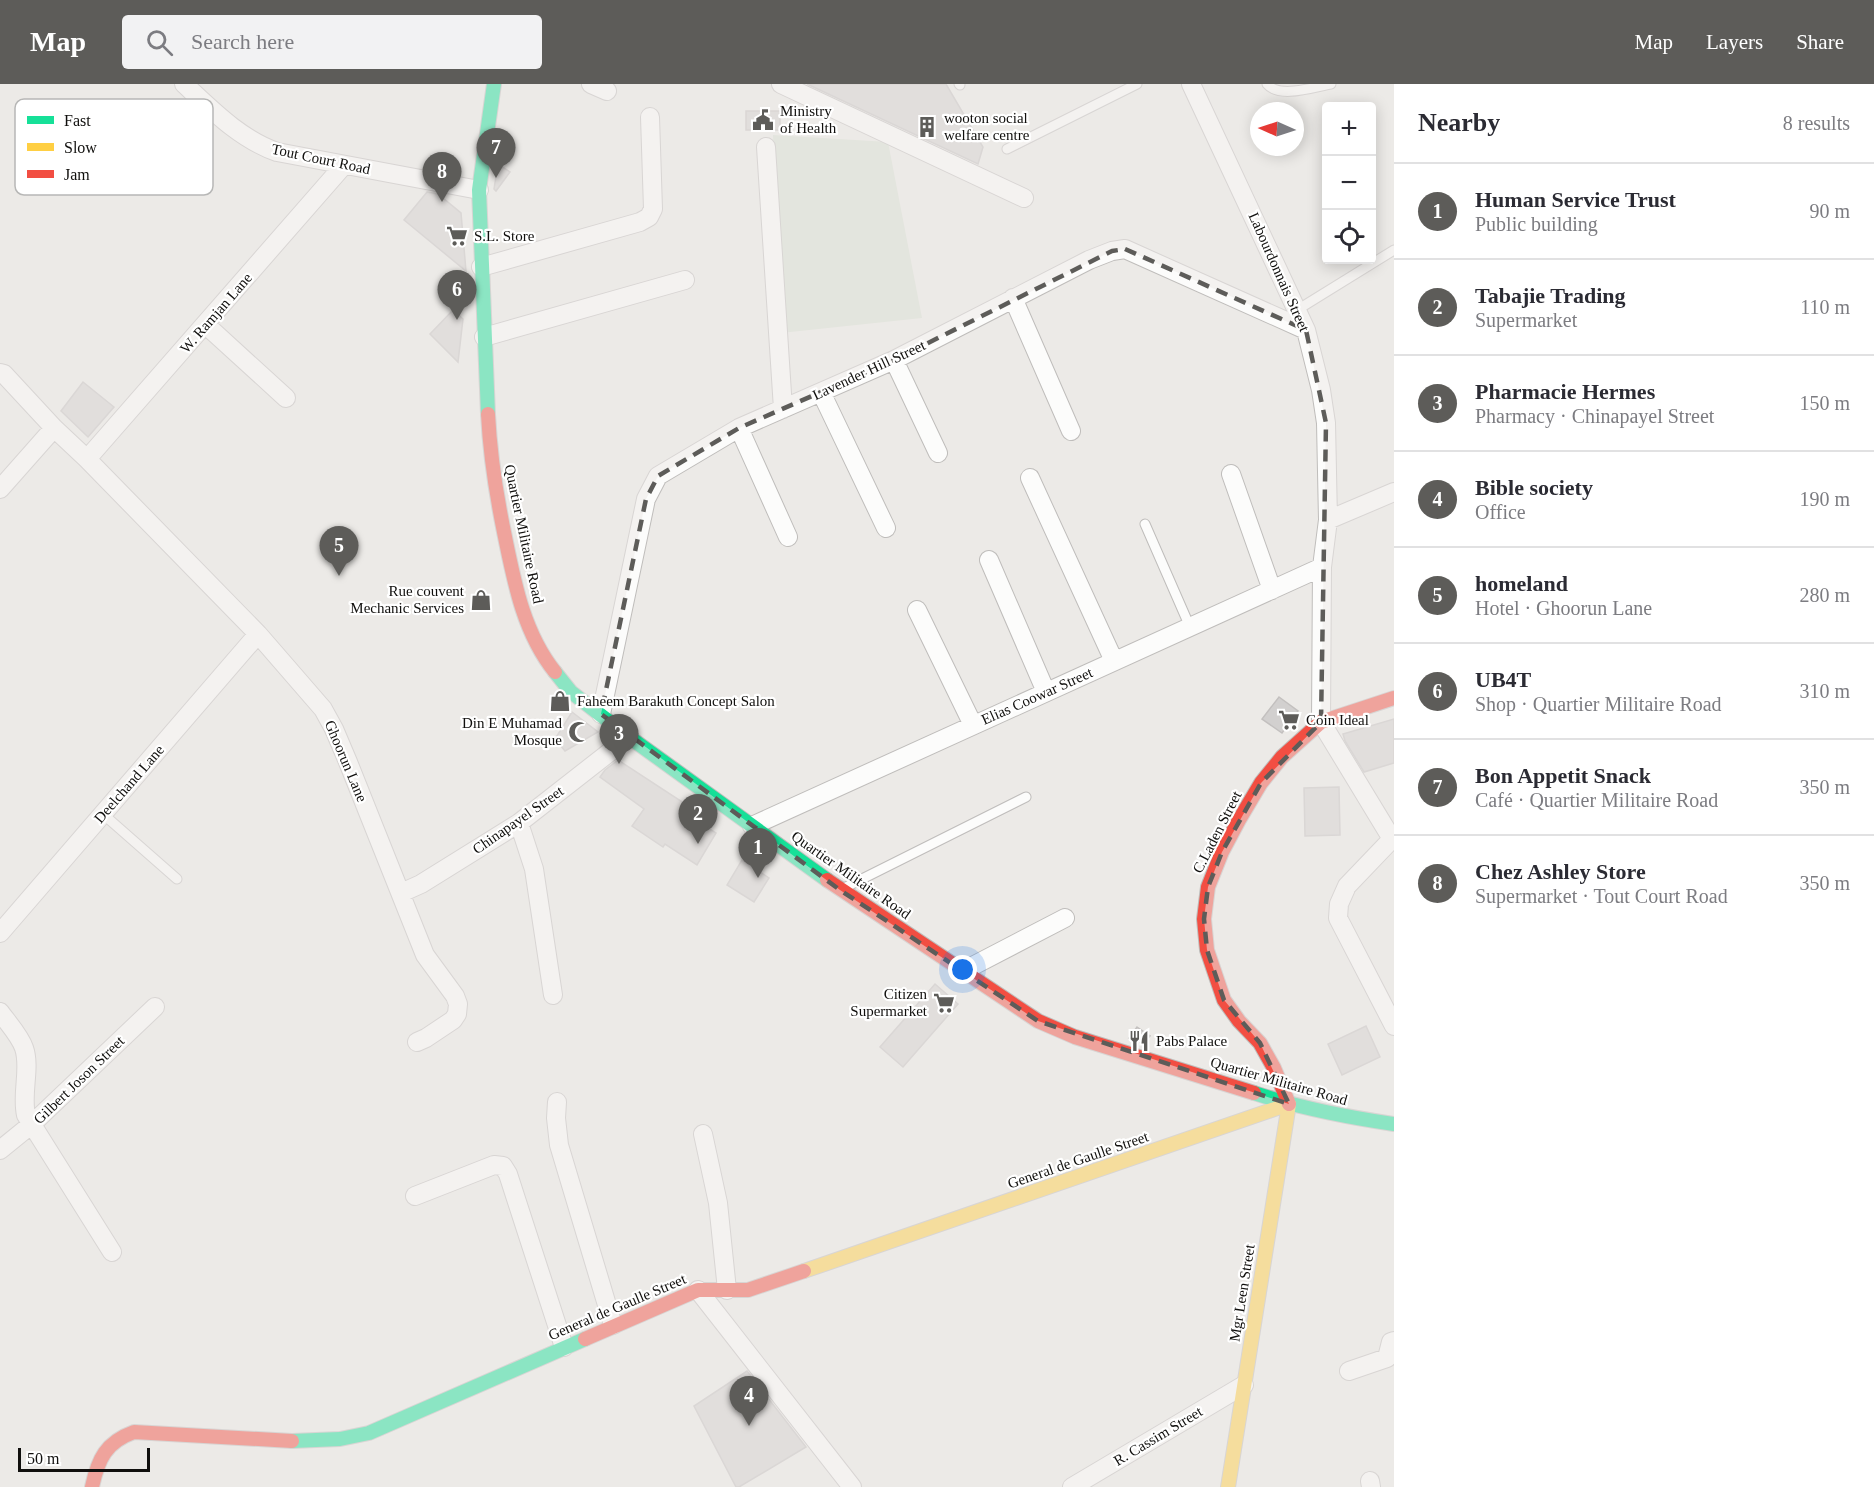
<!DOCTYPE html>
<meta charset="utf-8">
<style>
body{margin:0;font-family:Georgia,serif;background:#f2f2f3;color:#2b2b33}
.controls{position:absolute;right:18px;top:18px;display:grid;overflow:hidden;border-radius:6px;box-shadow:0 3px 15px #0003}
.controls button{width:54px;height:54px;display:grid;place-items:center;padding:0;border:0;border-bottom:2px solid #e1e1e2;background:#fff;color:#2b2b33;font:30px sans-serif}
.compass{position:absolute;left:1250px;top:18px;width:54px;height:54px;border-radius:50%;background:#fff;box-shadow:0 3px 15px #0003;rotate:273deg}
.scale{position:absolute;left:18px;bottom:15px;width:132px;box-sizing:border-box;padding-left:6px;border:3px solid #100f0d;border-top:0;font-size:16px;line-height:21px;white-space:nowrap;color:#100f0d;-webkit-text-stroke:4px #fff;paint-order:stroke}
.you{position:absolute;left:963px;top:886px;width:21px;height:21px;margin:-15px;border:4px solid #fff;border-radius:50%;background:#1a73e8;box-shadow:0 0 0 9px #1a73e833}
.badge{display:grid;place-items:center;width:39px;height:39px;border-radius:50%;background:#5d5c59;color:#fff;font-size:20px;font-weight:700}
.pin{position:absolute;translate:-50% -50px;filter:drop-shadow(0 2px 3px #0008)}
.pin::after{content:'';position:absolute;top:32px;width:21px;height:18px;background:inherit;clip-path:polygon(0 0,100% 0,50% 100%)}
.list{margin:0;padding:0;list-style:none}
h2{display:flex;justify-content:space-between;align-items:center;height:78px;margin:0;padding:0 24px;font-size:26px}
h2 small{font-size:20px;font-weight:400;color:#7c7c81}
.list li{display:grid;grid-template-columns:39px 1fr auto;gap:18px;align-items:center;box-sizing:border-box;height:96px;padding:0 24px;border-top:2px solid #e1e1e2}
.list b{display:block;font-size:22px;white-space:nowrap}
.list p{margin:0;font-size:20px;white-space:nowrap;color:#7c7c81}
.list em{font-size:20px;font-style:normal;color:#7c7c81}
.icon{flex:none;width:33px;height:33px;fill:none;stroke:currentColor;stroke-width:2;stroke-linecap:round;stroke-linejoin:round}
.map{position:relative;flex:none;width:1394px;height:1403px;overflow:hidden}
header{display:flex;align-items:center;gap:36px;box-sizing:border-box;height:84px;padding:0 30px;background:#5d5c59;color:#fff}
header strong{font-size:28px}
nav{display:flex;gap:33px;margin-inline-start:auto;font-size:21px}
.search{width:420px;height:54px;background:#f2f2f3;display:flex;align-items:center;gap:15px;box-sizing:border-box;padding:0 21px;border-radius:6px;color:#7c7c81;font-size:22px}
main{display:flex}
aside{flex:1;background:#fff}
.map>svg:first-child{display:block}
.green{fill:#d7e1d2}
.building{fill:#d2d0cf;stroke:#c3c0bf;stroke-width:1.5}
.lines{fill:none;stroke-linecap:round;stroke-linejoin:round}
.lane-casing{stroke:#bfbdbb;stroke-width:11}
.street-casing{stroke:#bfbdbb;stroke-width:20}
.fast-casing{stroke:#bfbdbb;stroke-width:16}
.slow-casing{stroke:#bfbdbb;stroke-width:16}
.jam-casing{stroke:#bfbdbb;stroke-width:16}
.lane{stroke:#fcfcfb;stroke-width:9}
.street{stroke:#fcfcfb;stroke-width:18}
.fast{stroke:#16e098;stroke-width:14}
.slow{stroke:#ffcf43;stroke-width:14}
.jam{stroke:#f24e42;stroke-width:14}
.marked{fill:none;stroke:#5d5c59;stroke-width:4.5;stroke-dasharray:12 8;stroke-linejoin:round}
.labels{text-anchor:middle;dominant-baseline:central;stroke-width:4.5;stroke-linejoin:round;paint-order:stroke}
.poi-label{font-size:15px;fill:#100f0d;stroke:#fff;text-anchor:start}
.street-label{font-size:15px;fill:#100f0d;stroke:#fff}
.key{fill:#fff;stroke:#b7b7b6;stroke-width:1.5}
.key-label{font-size:16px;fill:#100f0d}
</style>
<header>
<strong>Map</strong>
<div class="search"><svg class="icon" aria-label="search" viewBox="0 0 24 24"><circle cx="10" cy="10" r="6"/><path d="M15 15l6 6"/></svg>Search here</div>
<nav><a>Map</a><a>Layers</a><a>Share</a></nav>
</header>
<main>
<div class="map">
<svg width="1394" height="1403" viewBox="0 0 1394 1403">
<rect width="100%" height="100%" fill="#eceae7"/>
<path class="green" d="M773 51 888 58 922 234 781 249Z"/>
<path class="building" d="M807 0H946L983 63 978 80Z
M746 27H780V46H746Z
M498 80 510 88 496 107 494 105Z
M427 108 438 110 461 129 466 187 404 136Z
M453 226 463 235 458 278 430 250Z
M83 298 114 323 88 353 61 327Z
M1279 613 1298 627 1282 649 1262 635Z
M572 628 598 648 565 667 555 655Z
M1394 635V679L1364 688 1345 657 1343 650Z
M618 676 690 723 686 730 716 749 697 781 665 760 663 763 632 742 644 725 600 693 605 686Z
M1339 703 1340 751 1305 752 1304 704Z
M742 776 769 794 754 818 727 801Z
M935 900 958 920 903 983 880 963Z
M1366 942 1380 973 1342 991 1328 960Z
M1137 943 1150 952 1144 959 1129 954Z
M747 1287 806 1363 739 1403H736L694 1322Z"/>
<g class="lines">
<defs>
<path id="lane" d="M959 0 960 1
M1267 0C1279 15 1314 3 1331 0
M1007 65 1137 0
M1297 226 1394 166
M1145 440 1190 543
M103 730 177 795
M842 805 1026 713"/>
<path id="street" d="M184 0C212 26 240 55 277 68L479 106
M591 0 607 7
M781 0 1024 114
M1191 0 1306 246 1321 306 1326 339 1328 436 1322 483 1321 638 1392 755
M766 63 783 325
M481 183 640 138 649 133 653 125 650 33
M1013 214 1071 347
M206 241 286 314
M484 253 685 196
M894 276 938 369
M0 289 4 290 54 344 87 375 258 550 323 625 334 645 348 678 425 871 455 912 458 920 457 930 453 936 426 954 417 958
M821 308 886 444
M739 344 788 453
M87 375 344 81
M1231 390 1272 506
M1030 394 1114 577
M0 405 54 344
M1328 436 1394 408
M989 476 1046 608
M917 526 973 641
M601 630 646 415 658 392 739 344 894 276 1089 176 1112 167 1125 165 1306 246
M519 739 534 785 553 911
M752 742 1322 483
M1392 755 1347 802 1339 820 1338 834 1394 942
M401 809 421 800 519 739 629 653
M0 849 258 550
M963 887 1065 834
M0 928C8 939 20 952 24 964 31 984 21 1009 26 1031L112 1168
M557 1018 556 1034 559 1061 613 1241
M703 1050 718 1119 727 1206
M0 1066 32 1040 155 923
M415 1112 494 1081 503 1082 508 1090 564 1263
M698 1206 852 1403
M1349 1287 1387 1274 1391 1258 1394 1257
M1370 1397 1371 1403
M1072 1403 1244 1301"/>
<path id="fast" d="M488 330 479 106 494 0
M555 588 571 608 629 653 827 796
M1254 1009C1300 1024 1346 1033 1394 1040
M292 1357 340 1355 369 1349 585 1255"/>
<path id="slow" d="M804 1187 1289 1020
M1228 1403 1289 1020"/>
<path id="jam" d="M488 330C490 370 496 409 504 448 514 497 523 548 555 588
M827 796 1038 937 1075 953 1254 1009
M1289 1020 1274 984 1260 959 1239 937 1224 916 1207 866 1204 835 1208 803 1222 768 1239 736 1261 699 1282 673 1321 638 1394 614
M585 1255 698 1206H748L804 1187
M92 1403C98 1375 106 1358 134 1348L292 1357"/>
</defs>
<use href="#lane" class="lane-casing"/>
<use href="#street" class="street-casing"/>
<use href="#fast" class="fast-casing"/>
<use href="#slow" class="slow-casing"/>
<use href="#jam" class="jam-casing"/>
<use href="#lane" class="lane"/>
<use href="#street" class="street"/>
<use href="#fast" class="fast"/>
<use href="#slow" class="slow"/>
<use href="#jam" class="jam"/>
</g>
<path d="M0 0H1394V1403H0ZM1125 165 1306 246 1326 339 1321 638 1261 699 1222 768 1208 803 1204 835 1207 866 1224 916 1260 959 1289 1020 1038 937 840 806 601 630 646 415 658 392 739 344 894 276 1112 167Z" fill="#eceae7" fill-opacity=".55" fill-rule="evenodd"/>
<path class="marked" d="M1125 165 1306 246 1326 339 1321 638 1261 699 1222 768 1208 803 1204 835 1207 866 1224 916 1260 959 1289 1020 1038 937 840 806 601 630 646 415 658 392 739 344 894 276 1112 167Z"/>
<defs>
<symbol id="civic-bare" viewBox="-9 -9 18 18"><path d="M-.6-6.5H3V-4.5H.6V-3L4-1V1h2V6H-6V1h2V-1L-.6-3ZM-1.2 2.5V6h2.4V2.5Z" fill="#5d5c59" stroke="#fff" stroke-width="2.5" paint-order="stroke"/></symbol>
<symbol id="building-bare" viewBox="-9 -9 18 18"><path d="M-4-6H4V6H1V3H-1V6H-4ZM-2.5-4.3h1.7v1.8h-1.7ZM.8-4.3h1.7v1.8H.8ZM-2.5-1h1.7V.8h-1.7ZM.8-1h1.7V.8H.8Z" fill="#5d5c59" stroke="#fff" stroke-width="2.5" paint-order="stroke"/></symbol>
<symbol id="supermarket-bare" viewBox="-9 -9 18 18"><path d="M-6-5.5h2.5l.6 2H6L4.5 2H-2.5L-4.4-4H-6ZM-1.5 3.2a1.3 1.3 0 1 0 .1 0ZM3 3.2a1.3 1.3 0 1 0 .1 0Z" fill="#5d5c59" stroke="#fff" stroke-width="2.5" paint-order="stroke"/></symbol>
<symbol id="shop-bare" viewBox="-9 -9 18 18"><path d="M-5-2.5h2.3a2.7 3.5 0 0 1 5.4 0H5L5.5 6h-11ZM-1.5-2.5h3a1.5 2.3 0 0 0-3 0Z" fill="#5d5c59" stroke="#fff" stroke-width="2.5" paint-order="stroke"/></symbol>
<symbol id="mosque-bare" viewBox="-9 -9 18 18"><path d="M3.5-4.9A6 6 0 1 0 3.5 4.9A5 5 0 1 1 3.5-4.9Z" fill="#5d5c59" stroke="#fff" stroke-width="2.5" paint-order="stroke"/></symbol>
<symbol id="restaurant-bare" viewBox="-9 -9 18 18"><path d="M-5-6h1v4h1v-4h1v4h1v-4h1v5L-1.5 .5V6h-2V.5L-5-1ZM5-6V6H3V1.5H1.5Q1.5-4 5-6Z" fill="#5d5c59" stroke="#fff" stroke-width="2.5" paint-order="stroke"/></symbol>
</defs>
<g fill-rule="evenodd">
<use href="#civic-bare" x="748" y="21" width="30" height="30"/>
<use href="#building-bare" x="912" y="28" width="30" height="30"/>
<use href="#supermarket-bare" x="442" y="137" width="30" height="30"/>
<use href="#shop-bare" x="466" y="501" width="30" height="30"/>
<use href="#shop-bare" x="545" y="602" width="30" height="30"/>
<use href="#supermarket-bare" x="1274" y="621" width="30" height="30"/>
<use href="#mosque-bare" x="564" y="633" width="30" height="30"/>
<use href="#supermarket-bare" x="929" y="904" width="30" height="30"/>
<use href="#restaurant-bare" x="1124" y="942" width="30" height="30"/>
</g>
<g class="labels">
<g class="poi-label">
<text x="780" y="27">Ministry<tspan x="780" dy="17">of Health</tspan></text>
<text x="944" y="34">wooton social<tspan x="944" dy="17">welfare centre</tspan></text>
<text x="474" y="152">S.L. Store</text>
<text x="464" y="507" text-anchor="end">Rue couvent<tspan x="464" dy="17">Mechanic Services</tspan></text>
<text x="577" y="617">Faheem Barakuth Concept Salon</text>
<text x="1306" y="636">Coin Ideal</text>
<text x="562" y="639" text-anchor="end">Din E Muhamad<tspan x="562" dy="17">Mosque</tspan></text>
<text x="927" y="910" text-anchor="end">Citizen<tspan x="927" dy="17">Supermarket</tspan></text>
<text x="1156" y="957">Pabs Palace</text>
</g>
<g class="street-label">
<text transform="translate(321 75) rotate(12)">Tout Court Road</text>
<text transform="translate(1279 188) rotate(66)">Labourdonnais Street</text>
<text transform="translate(216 229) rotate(-49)">W. Ramjan Lane</text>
<text transform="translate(869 286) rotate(-25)">Lavender Hill Street</text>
<text transform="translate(524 450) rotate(78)">Quartier Militaire Road</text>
<text transform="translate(1037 612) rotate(-24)">Elias Coowar Street</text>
<text transform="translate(346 677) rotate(67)">Ghoorun Lane</text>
<text transform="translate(129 700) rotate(-49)">Deelchand Lane</text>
<text transform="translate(518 736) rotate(-35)">Chinapayel Street</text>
<text transform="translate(1217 748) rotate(-63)">C.Laden Street</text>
<text transform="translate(851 791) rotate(35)">Quartier Militaire Road</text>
<text transform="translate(79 996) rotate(-44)">Gilbert Joson Street</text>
<text transform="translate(1279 997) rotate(16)">Quartier Militaire Road</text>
<text transform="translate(1078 1076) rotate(-19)">General de Gaulle Street</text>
<text transform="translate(1242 1209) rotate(-81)">Mgr Leen Street</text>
<text transform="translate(617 1223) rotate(-23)">General de Gaulle Street</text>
<text transform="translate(1158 1352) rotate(-31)">R. Cassim Street</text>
</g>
</g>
<rect x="15" y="15" width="198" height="96" rx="9" class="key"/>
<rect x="27" y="32" width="27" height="8" fill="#16e098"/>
<rect x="27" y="59" width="27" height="8" fill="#ffcf43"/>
<rect x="27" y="86" width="27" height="8" fill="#f24e42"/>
<g class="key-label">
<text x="64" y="42">Fast</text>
<text x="64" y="69">Slow</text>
<text x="64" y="96">Jam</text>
</g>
</svg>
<div class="controls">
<button>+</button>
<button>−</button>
<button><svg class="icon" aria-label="locate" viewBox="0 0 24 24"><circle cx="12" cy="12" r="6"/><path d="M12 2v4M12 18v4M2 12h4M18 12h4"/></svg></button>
</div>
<svg class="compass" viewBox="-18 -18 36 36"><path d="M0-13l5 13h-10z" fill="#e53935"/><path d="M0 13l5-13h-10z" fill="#7c7c81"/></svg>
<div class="scale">50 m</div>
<div class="you"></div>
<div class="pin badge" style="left:758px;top:794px">1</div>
<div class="pin badge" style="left:698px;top:760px">2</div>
<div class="pin badge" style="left:619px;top:680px">3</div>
<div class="pin badge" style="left:749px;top:1342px">4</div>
<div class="pin badge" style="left:339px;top:492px">5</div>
<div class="pin badge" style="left:457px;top:236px">6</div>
<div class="pin badge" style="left:496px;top:94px">7</div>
<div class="pin badge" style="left:442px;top:118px">8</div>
</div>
<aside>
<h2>Nearby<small>8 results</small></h2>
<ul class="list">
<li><span class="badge">1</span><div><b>Human Service Trust</b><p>Public building</p></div><em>90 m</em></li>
<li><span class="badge">2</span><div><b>Tabajie Trading</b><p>Supermarket</p></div><em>110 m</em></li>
<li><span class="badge">3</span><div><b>Pharmacie Hermes</b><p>Pharmacy · Chinapayel Street</p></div><em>150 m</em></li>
<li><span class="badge">4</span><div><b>Bible society</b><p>Office</p></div><em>190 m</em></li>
<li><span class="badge">5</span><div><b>homeland</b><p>Hotel · Ghoorun Lane</p></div><em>280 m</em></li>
<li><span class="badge">6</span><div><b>UB4T</b><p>Shop · Quartier Militaire Road</p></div><em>310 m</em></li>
<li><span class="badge">7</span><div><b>Bon Appetit Snack</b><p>Café · Quartier Militaire Road</p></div><em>350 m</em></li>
<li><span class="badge">8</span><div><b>Chez Ashley Store</b><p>Supermarket · Tout Court Road</p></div><em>350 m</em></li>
</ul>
</aside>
</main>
